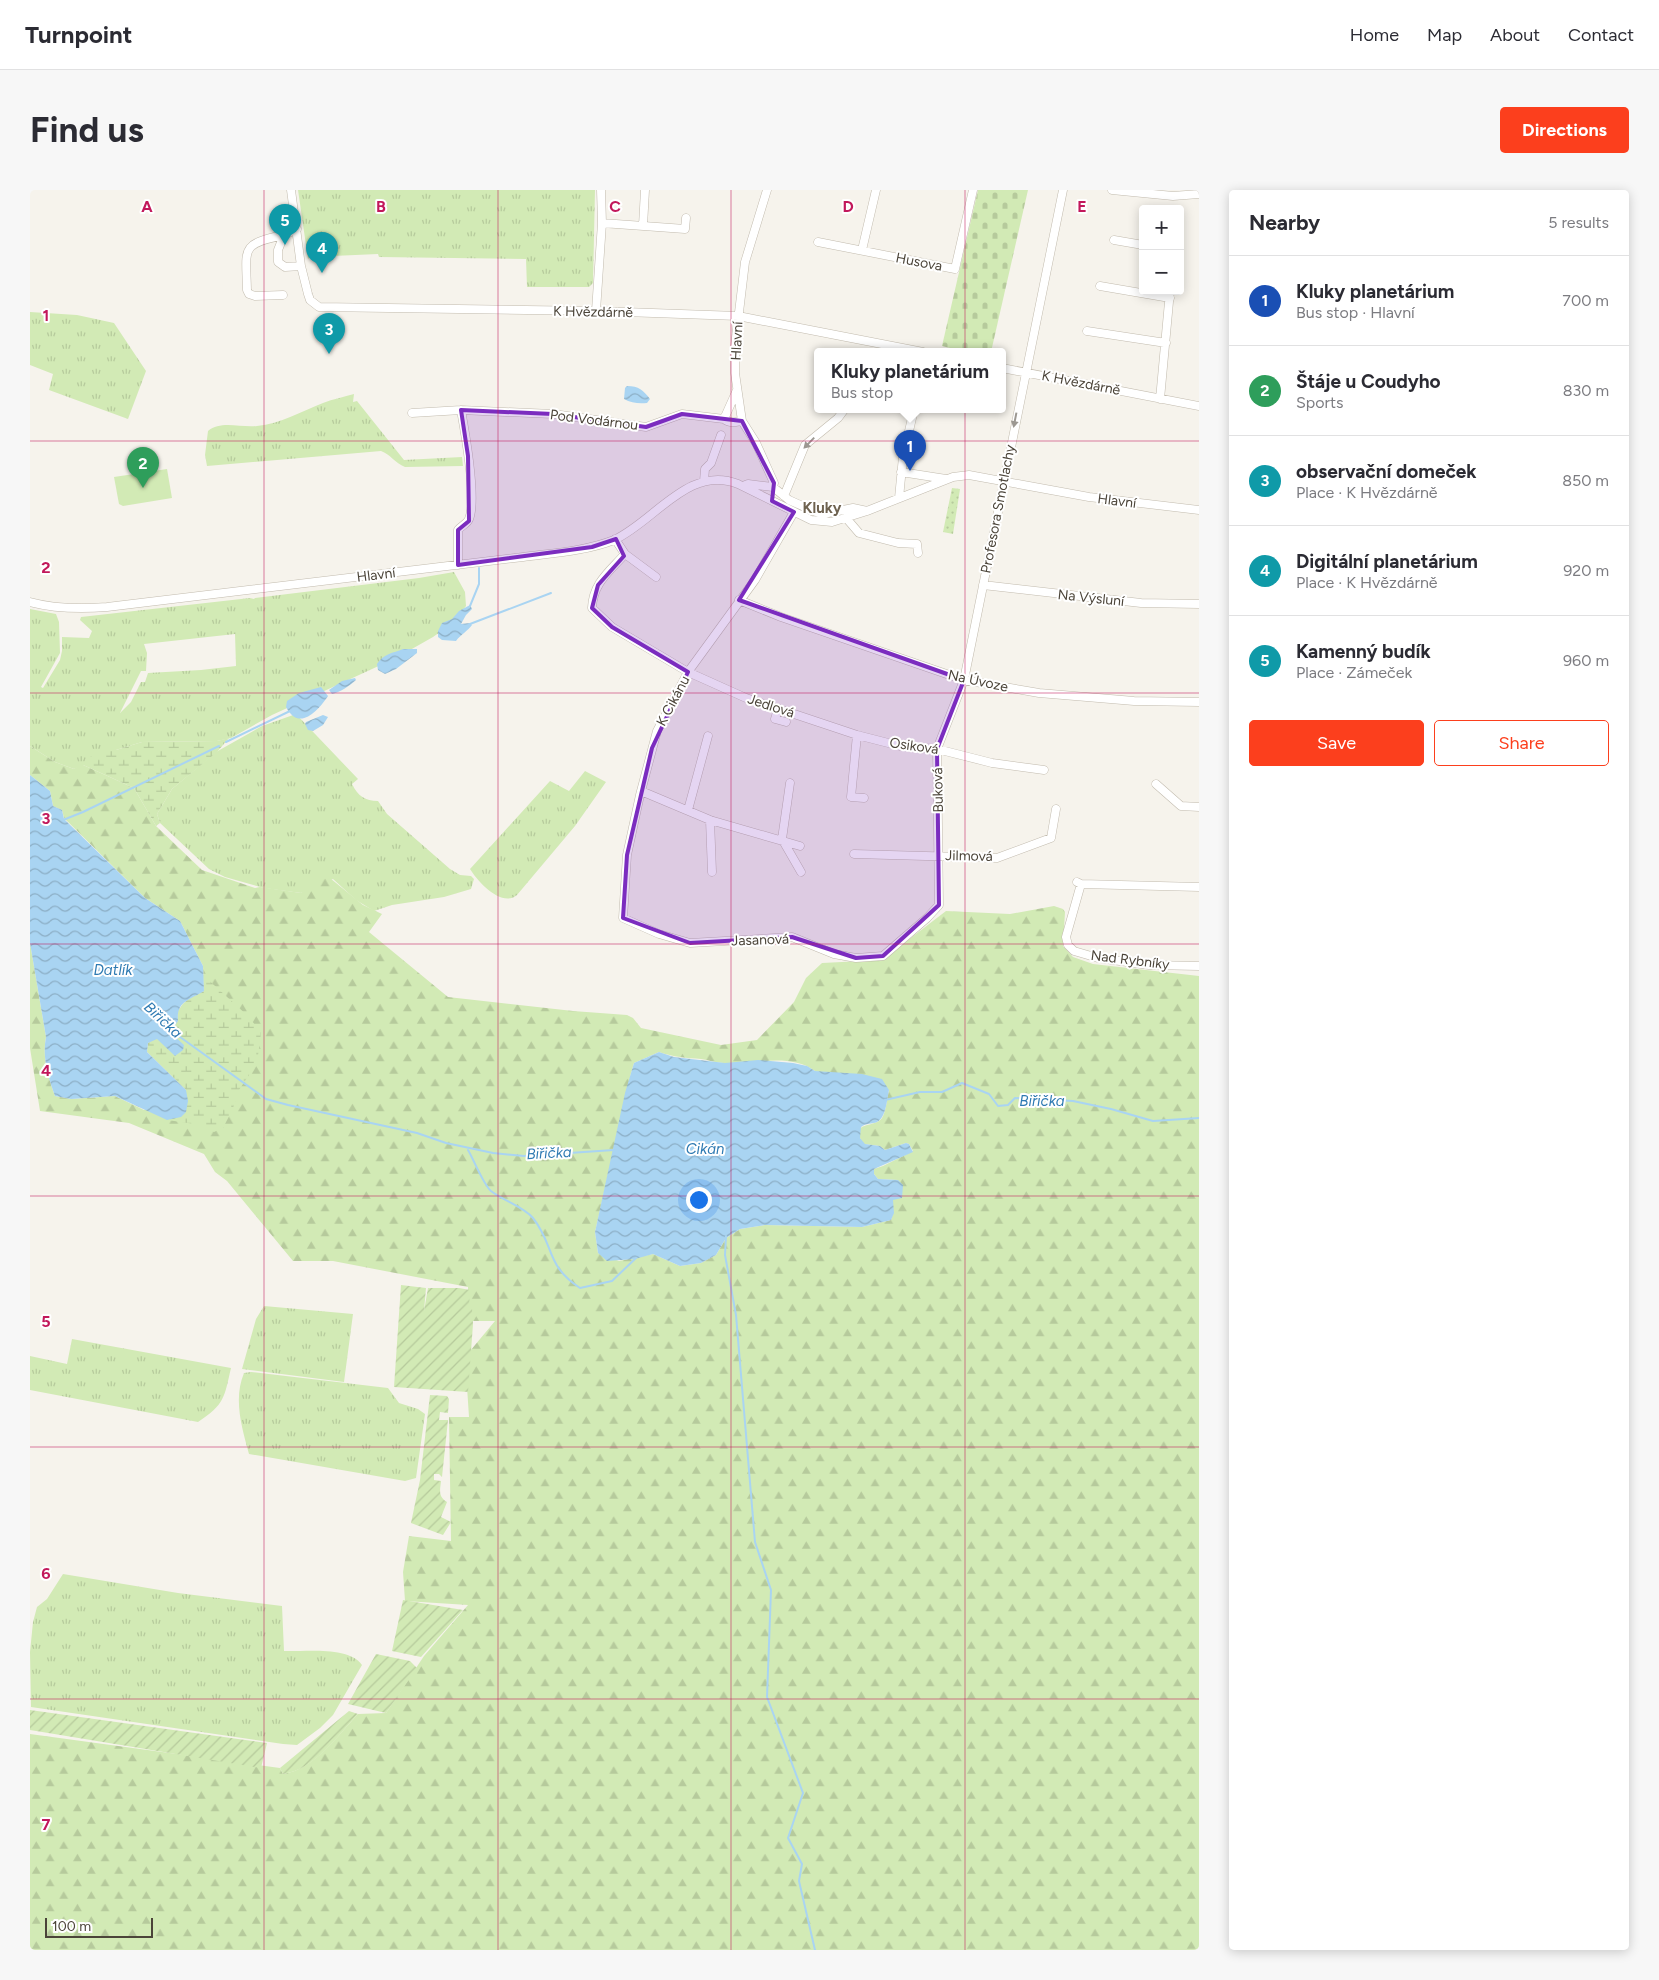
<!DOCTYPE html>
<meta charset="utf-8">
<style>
body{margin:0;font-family:Figtree,sans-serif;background:#f7f7f7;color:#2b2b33}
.controls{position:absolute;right:15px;top:15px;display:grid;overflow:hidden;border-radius:5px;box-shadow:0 2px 12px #0003}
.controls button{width:45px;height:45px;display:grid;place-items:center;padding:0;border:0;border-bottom:1px solid #e1e1e2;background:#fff;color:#2b2b33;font:25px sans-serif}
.scale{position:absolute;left:15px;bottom:12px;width:108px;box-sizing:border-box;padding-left:5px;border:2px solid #4b4439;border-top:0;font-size:14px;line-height:18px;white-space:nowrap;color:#4b4439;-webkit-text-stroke:4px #fff;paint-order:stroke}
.you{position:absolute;left:668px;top:1009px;width:18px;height:18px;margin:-12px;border:4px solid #fff;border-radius:50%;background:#1a73e8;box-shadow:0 0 0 8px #1a73e833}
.badge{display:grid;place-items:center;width:32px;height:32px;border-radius:50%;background:#fc3f1d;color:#fff;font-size:16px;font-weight:700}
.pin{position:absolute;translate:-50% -41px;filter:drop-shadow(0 1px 2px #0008)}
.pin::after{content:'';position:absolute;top:26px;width:18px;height:15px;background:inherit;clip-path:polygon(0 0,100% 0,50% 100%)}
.popup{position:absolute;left:784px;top:158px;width:192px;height:65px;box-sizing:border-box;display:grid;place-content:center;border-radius:5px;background:#fff;filter:drop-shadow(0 1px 4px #0005);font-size:16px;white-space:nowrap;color:#7c7c81}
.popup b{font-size:19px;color:#2b2b33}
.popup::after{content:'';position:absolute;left:50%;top:100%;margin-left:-10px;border:10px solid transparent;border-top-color:#fff}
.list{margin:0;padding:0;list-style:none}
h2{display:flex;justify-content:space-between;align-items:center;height:65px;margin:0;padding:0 20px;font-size:21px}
h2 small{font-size:16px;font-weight:400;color:#7c7c81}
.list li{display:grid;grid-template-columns:32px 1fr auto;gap:15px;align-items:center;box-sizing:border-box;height:90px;padding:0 20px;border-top:1px solid #e1e1e2}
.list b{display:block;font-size:19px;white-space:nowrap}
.list p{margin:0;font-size:16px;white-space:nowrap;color:#7c7c81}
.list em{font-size:16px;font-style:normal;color:#7c7c81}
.actions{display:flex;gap:10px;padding:15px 20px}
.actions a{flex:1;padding:11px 0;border:1px solid #fc3f1d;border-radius:5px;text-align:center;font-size:18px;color:#fc3f1d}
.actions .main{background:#fc3f1d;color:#fff}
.map{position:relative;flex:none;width:1169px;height:1760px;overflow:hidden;border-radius:5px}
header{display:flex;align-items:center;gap:30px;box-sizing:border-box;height:70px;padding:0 25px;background:#fff;border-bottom:1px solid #e1e1e2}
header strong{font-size:24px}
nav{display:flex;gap:28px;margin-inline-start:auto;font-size:18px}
.intro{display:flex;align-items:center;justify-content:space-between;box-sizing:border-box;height:120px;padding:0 30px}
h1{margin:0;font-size:35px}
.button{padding:12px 22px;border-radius:5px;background:#fc3f1d;color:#fff;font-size:18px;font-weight:700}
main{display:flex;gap:30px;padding:0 30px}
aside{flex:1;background:#fff;border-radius:5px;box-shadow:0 2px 12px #0003}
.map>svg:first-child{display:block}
.grass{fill:url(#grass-tufts);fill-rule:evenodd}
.forest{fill:url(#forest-firs);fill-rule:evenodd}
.wetland{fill:url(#wetland-marsh)}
.cemetery{fill:url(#cemetery-stones)}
.park{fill:url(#park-dots)}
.garden{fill:url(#garden-furrows)}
.pitch{fill:#d2eab5}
.water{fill:url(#water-waves)}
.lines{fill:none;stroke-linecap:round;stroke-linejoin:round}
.stream{stroke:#a9d4f2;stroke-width:2}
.street-casing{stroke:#c2bbae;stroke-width:9}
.street{stroke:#fff;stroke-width:8}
.oneway{fill:#9c9892}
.marked{fill:#7b2cbf;fill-opacity:0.2;stroke:#7b2cbf;stroke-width:4;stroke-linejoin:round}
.grid{fill:none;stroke:#c2185b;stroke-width:1;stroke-opacity:0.55}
.labels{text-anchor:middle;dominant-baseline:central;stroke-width:4;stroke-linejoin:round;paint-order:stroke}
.street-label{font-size:14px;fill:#4b4439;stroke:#fff}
.neighbourhood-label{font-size:15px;font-weight:bold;fill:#6e6250;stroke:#fff}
.water-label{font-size:15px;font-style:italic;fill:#2e7ab2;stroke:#fff}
.grid-label{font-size:16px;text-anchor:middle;font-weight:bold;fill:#c2185b;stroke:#fff;stroke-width:4;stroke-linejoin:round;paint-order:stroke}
</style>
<header>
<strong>Turnpoint</strong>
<nav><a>Home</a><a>Map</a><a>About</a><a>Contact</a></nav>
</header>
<div class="intro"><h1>Find us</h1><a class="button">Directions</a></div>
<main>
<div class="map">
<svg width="1169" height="1760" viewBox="0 0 1169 1760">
<defs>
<pattern id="grass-tufts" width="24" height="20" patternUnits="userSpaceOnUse" patternTransform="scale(1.25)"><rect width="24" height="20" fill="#d2eab5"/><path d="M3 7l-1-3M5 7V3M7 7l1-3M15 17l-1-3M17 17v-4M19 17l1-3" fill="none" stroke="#b6ca9c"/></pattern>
<pattern id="forest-firs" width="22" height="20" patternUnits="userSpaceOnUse" patternTransform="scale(1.25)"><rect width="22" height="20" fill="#d2eab5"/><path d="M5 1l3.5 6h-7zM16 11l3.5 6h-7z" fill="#b6ca9c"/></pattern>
<pattern id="wetland-marsh" width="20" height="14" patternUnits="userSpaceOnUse" patternTransform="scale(1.25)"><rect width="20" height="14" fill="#d2eab5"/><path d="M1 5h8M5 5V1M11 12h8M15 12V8" fill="none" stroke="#b6ca9c"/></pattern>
<pattern id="cemetery-stones" width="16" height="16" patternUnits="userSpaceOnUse" patternTransform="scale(1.25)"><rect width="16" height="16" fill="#d2eab5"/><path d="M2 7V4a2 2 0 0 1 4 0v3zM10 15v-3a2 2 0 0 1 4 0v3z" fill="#b6ca9c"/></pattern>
<pattern id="park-dots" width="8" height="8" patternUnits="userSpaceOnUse" patternTransform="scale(1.25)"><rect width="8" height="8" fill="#d2eab5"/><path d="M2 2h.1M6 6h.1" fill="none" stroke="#b6ca9c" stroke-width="1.8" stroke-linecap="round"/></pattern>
<pattern id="garden-furrows" width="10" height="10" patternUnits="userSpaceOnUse" patternTransform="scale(1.25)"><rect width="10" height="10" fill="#d2eab5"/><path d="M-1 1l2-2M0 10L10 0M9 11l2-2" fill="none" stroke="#b6ca9c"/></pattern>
<pattern id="water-waves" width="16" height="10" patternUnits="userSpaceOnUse" patternTransform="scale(1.25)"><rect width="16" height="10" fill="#a9d4f2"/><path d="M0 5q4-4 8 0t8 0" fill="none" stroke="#8caec5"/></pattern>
</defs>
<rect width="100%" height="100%" fill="#f6f3ec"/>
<path class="grass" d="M268 0H565L563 93 559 97H497L496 69 349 67 348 64 280 67 278 69Z
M0 122 47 125 84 133 116 181 98 229 19 200 23 184 0 175Z
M324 204 323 212 327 211 374 270 432 267 433 276 375 277C365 273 360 264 351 261L177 276 175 265 178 241C191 230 211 238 227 236 250 234 272 221 293 213 303 209 314 207 324 204Z
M424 382 435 402 436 416 423 433 403 447 366 468 242 525 201 548 187 551 112 552 86 560 44 579 25 572 0 556V419L26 424 29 432 30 463 11 497 13 498 30 470 32 461V447L59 448 62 441 50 430 51 427 220 408 224 409 225 408 389 388ZM205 444 206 476 171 480 118 483 115 492H111L101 512 90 523 111 481H116L117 463 114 454Z
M266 524 328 589 322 594C328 606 335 611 348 611L357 624 420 679 430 685 441 686 444 689 441 699 414 707 362 715 344 721 326 710 303 689 271 703 234 698 195 687 179 679 130 633 127 624 142 599 186 562 232 536Z
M555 581 576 592 545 636 487 705C472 718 448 692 440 679L520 591 539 601Z
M234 1116 323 1124 314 1192 212 1179 226 1129Z
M42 1149 201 1178C194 1208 195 1214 168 1232L0 1200V1166L37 1174Z
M221 1182 358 1198 369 1213 388 1219 395 1224 386 1288 375 1291 219 1264C212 1238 203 1209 214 1183Z
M33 1384 148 1403 252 1416 254 1461C275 1462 319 1456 332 1475L303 1525 290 1538 267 1555 253 1554 1 1517 0 1462 3 1432 7 1417 17 1409Z"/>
<path class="forest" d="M0 556 25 572 44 579 51 574 104 598 126 636 172 680 225 698 230 697 271 703 295 684 333 715 352 724 339 742 418 807 543 821 597 825 603 828 611 838 691 855 727 850 764 812 776 788 792 773 852 770 916 721 980 724 1024 716 1033 719 1035 722 1033 756 1043 767 1063 774 1169 786V1760H0V1544L250 1578 253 1584C285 1579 307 1546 328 1524L356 1523 394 1466 438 1415 375 1411 373 1382 379 1346 421 1351 419 1227H439L435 1167 465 1131H438V1097L303 1071H263L197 991 185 982 174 964 99 933 10 921 0 858V753L16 847C12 867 18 887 25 906L41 909 85 906 114 920 156 900 140 883 124 849 140 842 148 831 147 821 174 801 173 776 150 731 115 708 34 628 32 620 23 616 20 601 0 585ZM629 862C643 867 657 868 671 869 679 870 686 873 694 873 723 875 759 862 785 881L859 900C857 909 856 921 852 928 846 938 816 931 834 954L850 956 855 960 876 953 879 954 883 961 853 976 844 979V984L848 989 868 990 863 1010V1023L861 1030 832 1037 735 1035 710 1039 696 1048 686 1065 671 1073 650 1076 623 1064 589 1071 568 1063 565 1042 601 883 604 873Z"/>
<path class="wetland" d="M199 548 187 562 142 599 127 624 130 633 126 636 104 598 51 574 63 565 77 559 86 560 112 552 187 551Z
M173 785 219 827 231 843 227 873 209 900 203 918 193 938 184 942 165 934 137 930 151 927 156 900 117 862 118 853 124 849 145 865 154 855 140 842 148 831C147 812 159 809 174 801Z"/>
<path class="cemetery" d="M948 0H998L961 162H936L912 156Z"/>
<path class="park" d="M922 298 930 299 923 344 913 342Z"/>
<path class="garden" d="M371 1095 396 1098 394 1121 398 1098H429L440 1100 439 1117 442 1118 443 1134 438 1202 364 1197Z
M400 1205 417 1206 419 1209 418 1223 410 1222 409 1230H418L412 1287 409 1284H404V1290L411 1291C410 1301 408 1306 417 1312L411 1327 421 1332 413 1345 381 1333 390 1290Z
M373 1410 433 1420 391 1467 362 1461Z
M346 1464 380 1471 387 1478 356 1523 318 1514Z
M0 1520 237 1553 231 1578 0 1540Z
M319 1521 328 1524C307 1546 286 1579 253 1584L250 1578Z"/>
<path class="pitch" d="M137 279 142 308 93 316 89 314 84 287Z"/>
<path class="water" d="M597 196C609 196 613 200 620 209L617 213C609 214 601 213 594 209L595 198Z
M440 415 442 419 436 425 431 434 440 433 442 435C438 441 431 444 426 451L412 450 408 447V441L412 433 422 429 429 421Z
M373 459H387V463L366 479 355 484 348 480 347 474C353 464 363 463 373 459Z
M325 488 326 490C319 496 311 502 302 504L299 500 312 491Z
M291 497 298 506C288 521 269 542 256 517L257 511 269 503Z
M293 525 298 527 293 535 283 541 278 540 275 534 276 532Z
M0 585 20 601 23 616 32 620 34 629 115 708 150 731 173 776 174 801C160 810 146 811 148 831L140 842 154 855 153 860 145 866 127 849 118 853 117 862 156 900 158 911 156 922 151 927 137 930 85 906 41 909 25 906C18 887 12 867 16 847L0 753Z
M629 862 644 867 695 873 728 870 763 873 777 876 785 881 832 884 852 889 859 900C857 909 856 928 847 932 842 934 836 933 831 937L830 948 835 954 850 956 855 960 876 953 879 954 883 962 844 979V984L848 989 868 990 873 995 872 1008 863 1010 864 1023 861 1030 832 1037 735 1035 710 1039 696 1048 686 1065 671 1073 650 1076 623 1064 605 1069 577 1071 568 1063 565 1042 595 903 604 873Z"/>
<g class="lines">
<path class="stream" d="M440 416 449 394V378
M440 434 521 403
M196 552 260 521
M33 630 53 622 189 556
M139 839 236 909 258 915 387 943 416 953 463 963 494 966 584 960
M855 910 890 902H912L932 893 959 904 968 916 978 915 985 908 1043 911 1081 919 1123 931 1169 928
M438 960C444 970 453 994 461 1001 472 1010 494 1017 503 1028 525 1056 515 1075 550 1098L582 1091 606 1068
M696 1046 695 1065 706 1125 725 1352 741 1400 737 1507 773 1603 758 1648 772 1674 769 1691 785 1760"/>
<defs>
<path id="street" d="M261 0 271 76 278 104 280 110 289 117 566 121 708 126 893 162
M737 0 715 72 705 156V183L712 231 726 253 744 293 743 297
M1082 0 1143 6 1169 4
M572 33 655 39 656 28
M613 36 615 0
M267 39 254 45 248 60V72L255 77 271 76
M1084 50 1113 55
M788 52 925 79 943 0
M832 60 846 0
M1070 96 1140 108
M253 105 225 106 219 104 217 100C216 58 210 54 254 45
M566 121 572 33 571 0
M1057 141 1136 153
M972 178 1169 216
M1130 209 1140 101
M382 223 431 220
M694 229 707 200
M871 282 916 289
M674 291 675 279 681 273 691 245
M713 296 718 294 743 297 759 310 786 322 793 324 823 318 837 321
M754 306 775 255 808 228 814 220
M869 308 873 267 882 228
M764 322 725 390 658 482 627 541 610 605 597 665 593 728 629 744 660 753 762 747 804 764 826 768 853 766 897 728 909 715 907 559 934 490 1033 0
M817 329 829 343 868 353 887 354 888 363
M585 349 595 364C579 382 563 393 562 418L582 437 658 482 716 508 827 545 870 556 907 559 962 573 1014 580
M595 364 626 387
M428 375V340C431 336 437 334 439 329 447 310 435 242 431 220L523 224 616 237 652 224 694 229C700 234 706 232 712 231
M953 395 1111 413 1169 414
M709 410 751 427 934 490 1009 503 1104 511 1169 512
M0 412C26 419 51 419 77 417L493 367C523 363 556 361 584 350 624 332 659 274 708 294L781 330 802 332 837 321 923 287 939 285 1059 307 1169 320
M748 519 745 529 756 532
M827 545 821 607 834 608
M1126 594 1151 616 1169 617
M611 601 680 630 770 656
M658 620 678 546
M680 630 682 682
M752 649 760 593
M752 649 771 682
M824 664 967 668 1021 648 1026 619
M1047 692 1051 694 1169 697
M1051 694 1036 747 1038 755 1044 761 1068 768 1119 775 1169 776"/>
</defs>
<use href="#street" class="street-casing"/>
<use href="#street" class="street"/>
</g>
<defs><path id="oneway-solid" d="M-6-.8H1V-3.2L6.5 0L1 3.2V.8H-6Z" transform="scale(1.25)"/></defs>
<g class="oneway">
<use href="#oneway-solid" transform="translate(985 230) rotate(101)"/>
<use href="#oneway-solid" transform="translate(779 253) rotate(134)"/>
</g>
<path class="marked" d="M431 220 523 224 616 237 652 224 712 231 744 293 742 311 764 322 709 410 934 490 907 559 909 715 853 766 826 768 762 747 660 753 593 728 597 665 622 558 658 482 582 437 562 418 568 395 594 366 586 349 562 357 428 375V340L439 331 438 266Z"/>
<path class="grid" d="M234 0V1760M468 0V1760M701 0V1760M935 0V1760M0 251H1169M0 503H1169M0 754H1169M0 1006H1169M0 1257H1169M0 1509H1169"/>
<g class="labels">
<g class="street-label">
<text transform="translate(889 72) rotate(11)">Husova</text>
<text transform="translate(563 122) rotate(1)">K Hvězdárně</text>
<text transform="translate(707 151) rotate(-87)">Hlavní</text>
<text transform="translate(1051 193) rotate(11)">K Hvězdárně</text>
<text transform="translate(564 230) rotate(7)">Pod Vodárnou</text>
<text transform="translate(1087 311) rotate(7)">Hlavní</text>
<text transform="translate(968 319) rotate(-79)">Profesora Smotlachy</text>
<text transform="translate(346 385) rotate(-7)">Hlavní</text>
<text transform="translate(1061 408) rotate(6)">Na Výsluní</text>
<text transform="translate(948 491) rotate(12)">Na Úvoze</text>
<text transform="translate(643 511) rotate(-62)">K Cikánu</text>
<text transform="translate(741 516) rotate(18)">Jedlová</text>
<text transform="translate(884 556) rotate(8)">Osiková</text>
<text transform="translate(908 600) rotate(-91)">Buková</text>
<text transform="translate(939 666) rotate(1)">Jilmová</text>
<text transform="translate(730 750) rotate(-2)">Jasanová</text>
<text transform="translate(1100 770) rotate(7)">Nad Rybníky</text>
</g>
<g class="neighbourhood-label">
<text x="792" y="318">Kluky</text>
</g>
<g class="water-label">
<text x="83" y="780">Datlík</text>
<text transform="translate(133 830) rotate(43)">Biřička</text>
<text x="1012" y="911">Biřička</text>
<text x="675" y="959">Cikán</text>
<text transform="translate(519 963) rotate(-3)">Biřička</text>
</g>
</g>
<g class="grid-label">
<text x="117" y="22">A</text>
<text x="351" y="22">B</text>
<text x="585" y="22">C</text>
<text x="818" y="22">D</text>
<text x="1052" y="22">E</text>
<text x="16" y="131">1</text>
<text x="16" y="383">2</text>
<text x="16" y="634">3</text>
<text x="16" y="886">4</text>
<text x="16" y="1137">5</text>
<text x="16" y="1389">6</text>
<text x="16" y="1640">7</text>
</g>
</svg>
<div class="controls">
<button>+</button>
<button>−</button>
</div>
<div class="scale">100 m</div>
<div class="you"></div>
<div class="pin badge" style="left:880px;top:281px;background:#1a4fb4">1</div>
<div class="popup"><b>Kluky planetárium</b>Bus stop</div>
<div class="pin badge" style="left:113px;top:298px;background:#2e9e5b">2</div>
<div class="pin badge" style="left:299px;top:164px;background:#0f9aa8">3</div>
<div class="pin badge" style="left:292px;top:83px;background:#0f9aa8">4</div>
<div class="pin badge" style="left:255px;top:55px;background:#0f9aa8">5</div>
</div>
<aside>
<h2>Nearby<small>5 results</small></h2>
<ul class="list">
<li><span class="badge" style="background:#1a4fb4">1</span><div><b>Kluky planetárium</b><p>Bus stop · Hlavní</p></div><em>700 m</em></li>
<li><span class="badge" style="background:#2e9e5b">2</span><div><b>Štáje u Coudyho</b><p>Sports</p></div><em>830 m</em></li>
<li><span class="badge" style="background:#0f9aa8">3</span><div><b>observační domeček</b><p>Place · K Hvězdárně</p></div><em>850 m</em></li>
<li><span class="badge" style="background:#0f9aa8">4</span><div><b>Digitální planetárium</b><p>Place · K Hvězdárně</p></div><em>920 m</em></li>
<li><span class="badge" style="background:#0f9aa8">5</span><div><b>Kamenný budík</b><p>Place · Zámeček</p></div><em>960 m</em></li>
</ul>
<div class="actions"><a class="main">Save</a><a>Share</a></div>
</aside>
</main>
